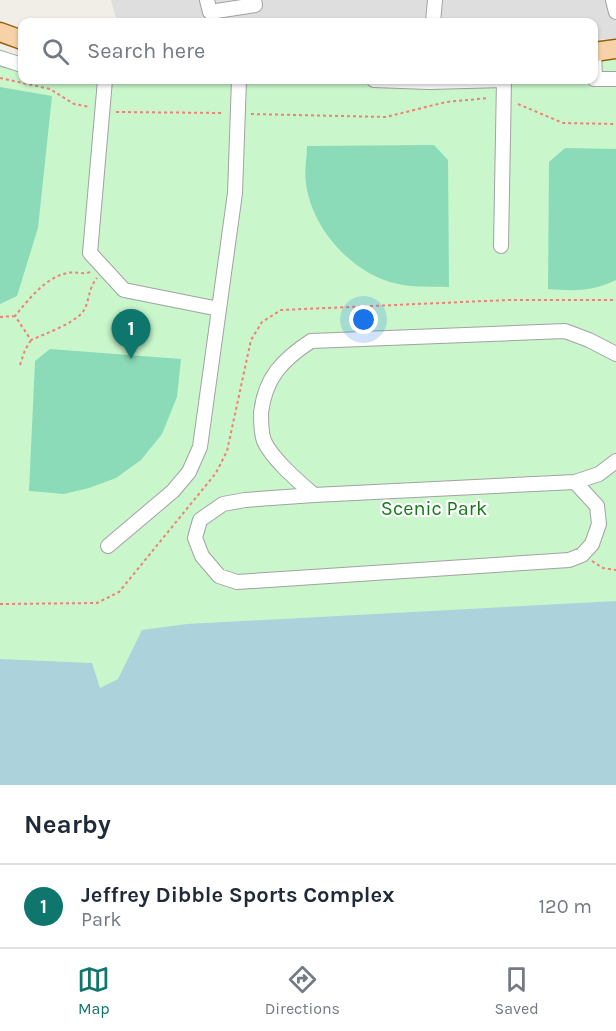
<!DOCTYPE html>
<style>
body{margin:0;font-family:Karla,sans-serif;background:#f2f2f3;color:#1f2937}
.you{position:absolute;left:364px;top:320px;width:21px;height:21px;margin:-15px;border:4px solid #fff;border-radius:50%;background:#1a73e8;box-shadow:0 0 0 9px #1a73e833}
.badge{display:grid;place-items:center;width:39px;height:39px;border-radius:50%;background:#0f766e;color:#fff;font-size:20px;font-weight:700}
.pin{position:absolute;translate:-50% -50px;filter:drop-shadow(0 2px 3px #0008)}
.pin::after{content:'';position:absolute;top:32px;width:21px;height:18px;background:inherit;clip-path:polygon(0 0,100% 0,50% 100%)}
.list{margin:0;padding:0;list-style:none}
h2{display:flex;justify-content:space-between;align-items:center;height:78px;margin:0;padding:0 24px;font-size:26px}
h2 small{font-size:20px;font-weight:400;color:#747a83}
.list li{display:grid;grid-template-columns:39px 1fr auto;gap:18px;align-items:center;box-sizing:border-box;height:84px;padding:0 24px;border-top:2px solid #e0e1e3}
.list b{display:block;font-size:22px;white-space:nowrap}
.list p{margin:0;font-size:20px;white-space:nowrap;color:#747a83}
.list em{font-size:20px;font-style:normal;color:#747a83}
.icon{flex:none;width:33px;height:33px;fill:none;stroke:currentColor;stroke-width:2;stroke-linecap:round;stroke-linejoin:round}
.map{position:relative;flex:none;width:616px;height:785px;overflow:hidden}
.search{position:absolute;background:#fff;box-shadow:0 2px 4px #0004;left:18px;right:18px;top:18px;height:66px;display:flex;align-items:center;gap:15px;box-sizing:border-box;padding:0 21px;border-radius:12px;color:#747a83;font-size:22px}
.sheet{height:162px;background:#fff}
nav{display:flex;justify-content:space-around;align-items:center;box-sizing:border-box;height:84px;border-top:2px solid #e0e1e3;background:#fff;font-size:16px;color:#747a83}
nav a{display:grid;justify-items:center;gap:3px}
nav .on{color:#0f766e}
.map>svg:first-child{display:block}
.residential{fill:#dfdede}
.park{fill:#c9f7cb}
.pitch{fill:#8bdbb8}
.water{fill:#acd3dc}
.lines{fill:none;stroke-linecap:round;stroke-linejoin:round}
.minor-casing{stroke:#a2a2a2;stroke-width:16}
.major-casing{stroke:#966009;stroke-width:21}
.path{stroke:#f27e78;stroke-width:2;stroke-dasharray:3 3;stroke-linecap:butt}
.minor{stroke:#fff;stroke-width:14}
.major{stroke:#f7d1a7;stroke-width:18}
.labels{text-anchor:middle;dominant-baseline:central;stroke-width:4.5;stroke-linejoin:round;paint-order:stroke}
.park-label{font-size:20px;fill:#127c16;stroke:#fff}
</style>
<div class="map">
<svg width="616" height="785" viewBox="0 0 616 785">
<rect width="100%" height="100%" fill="#f1eee8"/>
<path class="residential" d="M111 0H616V38L594 40V22H117Z"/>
<path class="park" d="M0 49 22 57V80H594V59L616 57V681L0 706Z"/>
<path class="pitch" d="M0 87 52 96 38 228 17 296 0 304Z
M434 145 448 160 449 287C432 286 414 288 398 284 353 275 311 228 306 183 304 171 307 158 307 146Z
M565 148 616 149V280C591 292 574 291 548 289L549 162Z
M50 349 181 359 177 397 162 434 141 460 116 478 89 488 64 494 29 491 35 361Z"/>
<path class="water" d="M616 601V785H0V659L92 663 100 688 118 679 142 630 187 624Z"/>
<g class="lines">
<defs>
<path id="minor" d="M207 0 210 12 255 5 254 0
M613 0 616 12
M433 22 435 0
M594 52 595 79
M0 58 22 65
M594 79H616
M105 80 90 253 124 290 219 309
M374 80 429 82 504 80 501 246
M616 354 589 340 565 331 311 341C282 360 265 378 261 413 261 421 261 433 264 441 273 460 298 481 314 495L575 482 599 474 616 461
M314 495 245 500 223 504 200 520 195 538 202 556 219 576 237 582 569 560 582 555 592 544 599 524 597 506 575 482
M108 546 173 491 189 472 200 447 235 193 239 80"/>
<path id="major" d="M0 32 22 40
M594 52 616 49"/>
</defs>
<use href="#minor" class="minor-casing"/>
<use href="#major" class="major-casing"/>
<path class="path" d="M0 78 50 89 74 104 90 107
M518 104 563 123 616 124
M116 112 224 113
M251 114 386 117 446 102 489 98
M90 272C83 275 75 271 67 273 45 278 29 299 15 316L31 340C45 334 72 324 82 313 90 303 87 290 97 278
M0 317 15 316
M20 365 25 350 31 340
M592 561 603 568 616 570
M0 604 97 603 119 592 216 473 227 451 251 340 262 322 281 310 508 300H616"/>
<use href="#minor" class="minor"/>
<use href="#major" class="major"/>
</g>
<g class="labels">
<g class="park-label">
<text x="434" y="508">Scenic Park</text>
</g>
</g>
</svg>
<div class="you"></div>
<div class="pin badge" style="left:131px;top:359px">1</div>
<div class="search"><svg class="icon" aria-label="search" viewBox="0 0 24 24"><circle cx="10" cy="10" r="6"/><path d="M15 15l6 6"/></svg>Search here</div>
</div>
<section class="sheet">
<h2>Nearby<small></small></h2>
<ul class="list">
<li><span class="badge">1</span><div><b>Jeffrey Dibble Sports Complex</b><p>Park</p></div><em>120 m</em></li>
</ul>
</section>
<nav>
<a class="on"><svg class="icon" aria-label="map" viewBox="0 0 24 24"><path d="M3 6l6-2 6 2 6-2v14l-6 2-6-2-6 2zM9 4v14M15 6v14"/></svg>Map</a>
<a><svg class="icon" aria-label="directions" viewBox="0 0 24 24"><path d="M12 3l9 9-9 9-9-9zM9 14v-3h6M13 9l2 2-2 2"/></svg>Directions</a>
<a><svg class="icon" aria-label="saved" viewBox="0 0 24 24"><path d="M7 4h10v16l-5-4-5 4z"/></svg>Saved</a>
</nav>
